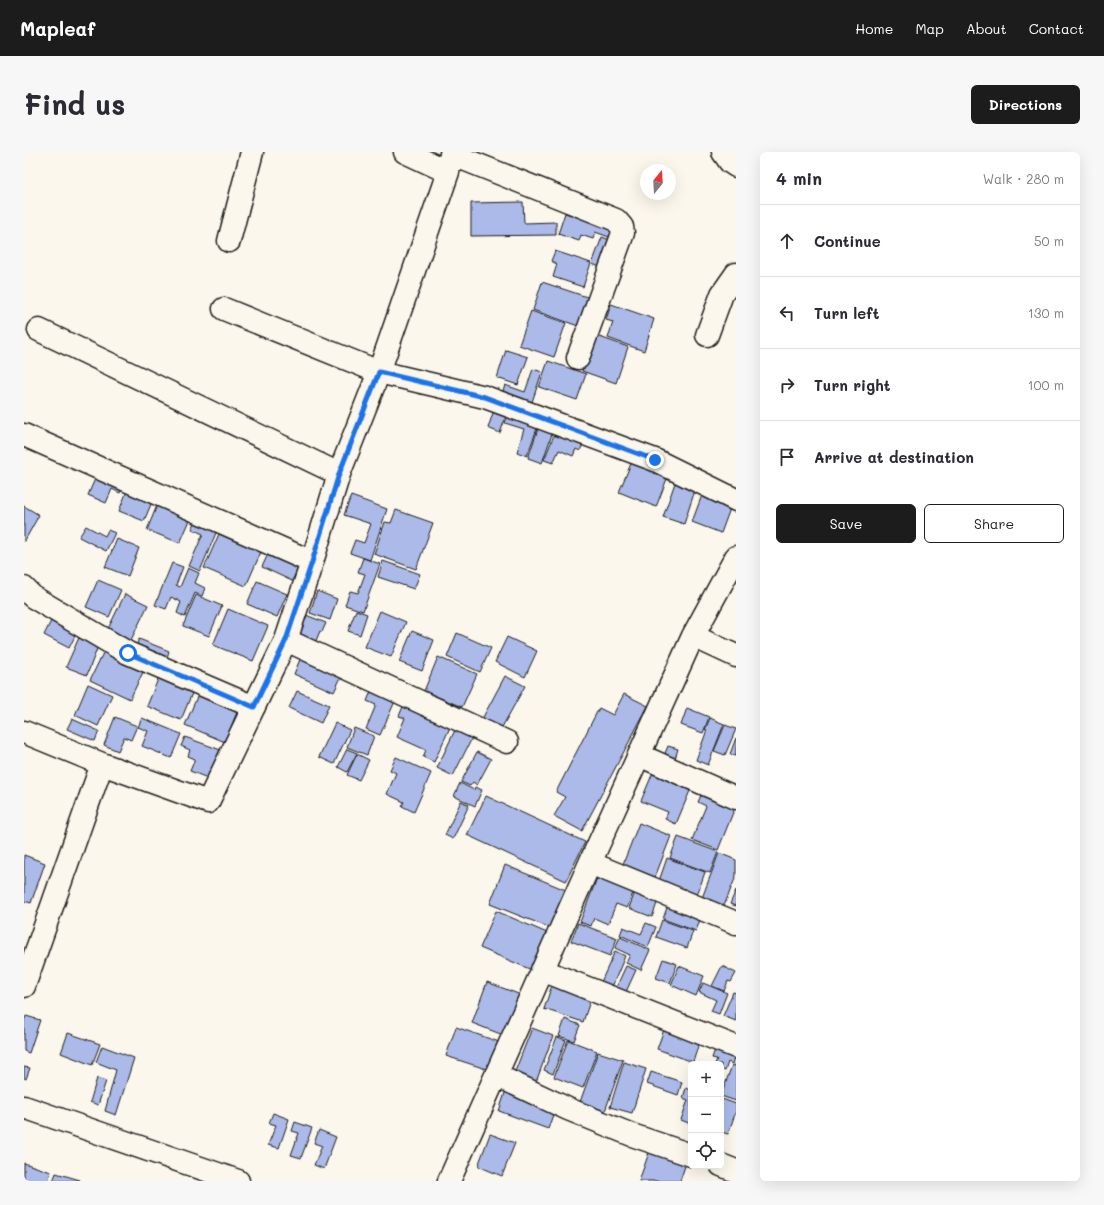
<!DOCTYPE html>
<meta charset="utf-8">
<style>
body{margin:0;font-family:Mali,sans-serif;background:#f7f7f7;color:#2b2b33}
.controls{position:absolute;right:12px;bottom:12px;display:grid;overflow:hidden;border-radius:6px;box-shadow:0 4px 16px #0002}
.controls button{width:36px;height:36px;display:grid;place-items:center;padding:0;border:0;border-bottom:1px solid #e1e1e2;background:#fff;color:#2b2b33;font:20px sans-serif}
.compass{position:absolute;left:616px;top:12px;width:36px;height:36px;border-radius:50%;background:#fff;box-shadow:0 4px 16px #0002;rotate:18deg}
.stop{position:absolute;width:12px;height:12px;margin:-9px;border:3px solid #1a73e8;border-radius:50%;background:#fff}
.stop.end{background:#1a73e8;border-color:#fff;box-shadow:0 1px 4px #0008}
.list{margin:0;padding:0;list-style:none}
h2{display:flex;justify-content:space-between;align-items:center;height:52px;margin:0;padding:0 16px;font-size:17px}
h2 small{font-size:13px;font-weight:400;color:#7c7c81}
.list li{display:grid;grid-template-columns:26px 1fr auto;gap:12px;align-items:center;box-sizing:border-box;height:72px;padding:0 16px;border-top:1px solid #e1e1e2}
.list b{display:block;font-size:15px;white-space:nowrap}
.list em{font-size:13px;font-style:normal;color:#7c7c81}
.actions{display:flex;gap:8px;padding:12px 16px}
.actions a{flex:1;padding:9px 0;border:1px solid #1c1c1c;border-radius:6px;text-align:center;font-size:14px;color:#1c1c1c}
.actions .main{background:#1c1c1c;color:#fff}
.icon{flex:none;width:22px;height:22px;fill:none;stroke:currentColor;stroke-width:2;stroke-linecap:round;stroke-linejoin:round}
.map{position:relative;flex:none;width:712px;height:1029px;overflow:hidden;border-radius:6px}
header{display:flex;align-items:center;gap:24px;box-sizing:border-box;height:56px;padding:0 20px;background:#1c1c1c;color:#fff}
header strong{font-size:19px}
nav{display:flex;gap:22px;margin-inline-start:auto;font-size:14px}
.intro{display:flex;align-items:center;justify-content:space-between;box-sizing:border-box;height:96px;padding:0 24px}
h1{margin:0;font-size:28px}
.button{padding:10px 18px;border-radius:6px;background:#1c1c1c;color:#fff;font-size:14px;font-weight:700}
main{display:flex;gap:24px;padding:0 24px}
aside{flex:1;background:#fff;border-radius:6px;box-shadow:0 4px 16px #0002}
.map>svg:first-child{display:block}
.building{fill:#abbae9;stroke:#1c1c1c}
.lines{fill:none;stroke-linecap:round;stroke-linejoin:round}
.minor-casing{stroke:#1c1c1c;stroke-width:25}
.minor{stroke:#fbf7ec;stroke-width:22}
.route{stroke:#1a73e8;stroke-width:5}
</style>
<header>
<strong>Mapleaf</strong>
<nav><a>Home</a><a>Map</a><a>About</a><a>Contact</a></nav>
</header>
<div class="intro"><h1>Find us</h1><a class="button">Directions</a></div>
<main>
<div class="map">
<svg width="712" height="1029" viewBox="0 0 712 1029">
<rect width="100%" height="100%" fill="#fbf7ec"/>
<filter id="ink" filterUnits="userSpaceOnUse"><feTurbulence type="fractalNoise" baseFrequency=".025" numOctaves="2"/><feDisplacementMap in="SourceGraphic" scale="8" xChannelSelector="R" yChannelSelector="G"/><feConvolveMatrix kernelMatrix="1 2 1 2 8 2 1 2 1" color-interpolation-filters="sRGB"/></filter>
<g filter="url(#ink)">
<path class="building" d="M499 50 500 71 532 70V83L447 84V51Z
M541 61 594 79 591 87 571 80 569 87 557 83 555 89 534 82Z
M578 85 592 90 582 117 568 112Z
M531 99 567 111 559 135 529 125 533 112 527 109Z
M518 130 569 147 560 176 509 158Z
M587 152 630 167 620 199 584 186 589 170 582 168Z
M507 159 542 171 530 205 495 193Z
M570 183 604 195 592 231 558 219Z
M482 198 504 205 494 233 473 226Z
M524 209 562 222 553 248 515 235Z
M509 217 518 220 507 253 478 243 481 233 501 240Z
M471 255 484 259 476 281 464 276Z
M485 260 515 271 503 304 493 300 500 277 481 271Z
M516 271 530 276 518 311 504 306Z
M532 278 560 289 556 299 552 297 549 304 535 298 529 311 520 308Z
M608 309 644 324 632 355 595 340Z
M74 320 100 333 96 341 88 337 82 351 64 343Z
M652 328 672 335 660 372 639 365Z
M105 334 130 345 120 369 95 359Z
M678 343 707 354 697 381 668 370Z
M327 344 363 357 346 408 326 401 331 388 340 391 347 372 320 363Z
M136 346 170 359 156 391 123 378Z
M0 354 15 363 0 390Z
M372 358 409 371 392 417 350 402 361 370 367 371Z
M173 367 194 376 176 419 165 414 179 382 168 377Z
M62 374 81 384 84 378 91 381 82 399 55 385Z
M195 382 237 400 222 434 180 416Z
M93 387 115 396 104 424 81 415Z
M245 400 275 414 268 429 238 415Z
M339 406 356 412 339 459 321 453 326 439 334 441 341 422 334 420Z
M359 409 396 422 390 437 354 425Z
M148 411 159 415 152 433 156 435 164 416 175 421 171 431 181 436 178 444 171 441 161 465 153 461 157 450 147 445 142 457 131 453Z
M74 428 97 438 85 465 62 455Z
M233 429 263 442 253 465 223 452Z
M293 439 313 447 306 468 286 461Z
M101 442 124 453 106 490 83 479Z
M172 443 198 454 185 484 159 474Z
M204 457 244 474 229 509 189 493Z
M332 458 343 462 336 483 324 479Z
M356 459 382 470 367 505 341 495Z
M282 463 302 471 298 480 296 479 291 491 274 484Z
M29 465 54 478 45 496 20 483Z
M388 479 410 488 398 519 375 510Z
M57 481 76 489 63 523 42 515Z
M433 481 467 496 456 520 423 505Z
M483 485 513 499 501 525 471 510Z
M115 487 145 499 142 509 111 496Z
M81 497 121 516 106 547 66 528Z
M277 505 318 523 310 540 270 522Z
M414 505 453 522 438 555 400 539Z
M137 520 171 534 157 568 123 554Z
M481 524 501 534 477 577 458 567Z
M64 532 88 543 74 574 51 563Z
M348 537 372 547 356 583 342 577 352 553 343 549Z
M176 538 215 555 201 590 161 573Z
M273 539 305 553 297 571 265 556Z
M600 542 624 554 558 679 530 664 541 645 532 640 575 556 589 563Z
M381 550 428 571 410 610 399 605 402 598 373 585 381 566 375 564Z
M663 556 685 565 679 581 657 573Z
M91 565 113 574 107 588 100 585 94 599 80 593Z
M118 566 157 582 147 606 118 594 124 579 114 575Z
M686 566 700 572 684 613 672 608 683 578H681Z
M48 567 75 579 71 589 43 577Z
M311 571 326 578 310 612 295 605Z
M701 573 712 577 701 603 690 599Z
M330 576 350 584 343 603 323 595Z
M432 576 449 584 429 624 413 616Z
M161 585 202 600 191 629 166 619 171 607 164 604 166 598 157 594Z
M712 586V604L706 602Z
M644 594 654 597 650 610 639 606Z
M323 597 333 601 323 620 314 615Z
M453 600 467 607 453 633 449 630 446 634 437 630Z
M333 602 345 608 335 628 323 623Z
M372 605 407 621 390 660 378 654 380 650 363 642 372 621 366 618Z
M630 618 668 634 652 672 641 667 644 660 617 649Z
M436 631 450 638 451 635 458 638 451 654 430 644Z
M679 639 712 653 694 698 668 688 682 654 674 650Z
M462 644 561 690 542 729 443 683Z
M437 649 445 653 429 687 421 683Z
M615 671 647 684 631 725 599 712Z
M654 685 694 700 686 721 646 706Z
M695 701 712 708V724L700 754 678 746Z
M0 703 21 711 7 751 0 749Z
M643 706 681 720 673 743 635 729Z
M481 713 549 741 534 779 466 752Z
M575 721 611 736 603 756 592 752 584 772 570 766 567 774 556 770Z
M612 737 635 746 628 765 605 756Z
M712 738V754L706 752Z
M645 750 678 762 672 779 639 767Z
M472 759 530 784 515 821 456 796Z
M638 768 669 779 663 796 632 785Z
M554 771 593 786 586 804 547 789Z
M622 771 632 775 624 795 596 783 599 775 617 782Z
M596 785 626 798 617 818 602 811 606 803 591 796Z
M591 799 601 804 588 835 577 830Z
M639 807 653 812 646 831 632 826Z
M602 814 612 818 601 842 591 838Z
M655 814 680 824 672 844 647 833Z
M698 814 712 821 707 830 704 829 700 839 688 834Z
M463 830 502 845 487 886 448 871Z
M529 830 568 843 559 870 520 857Z
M679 831 703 841 695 862 687 859 692 848 675 840Z
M709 840 712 841V869L699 864Z
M2 864 16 868 5 901 0 899V869Z
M541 867 556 873 550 889 535 884Z
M642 872 677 885 669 910 633 897Z
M432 875 478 891 468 919 422 904Z
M508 876 529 884 512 930 490 922Z
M44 881 76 892 68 913 37 901Z
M533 885 542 888 529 922 520 918Z
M544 888 573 899 559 936 530 925Z
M693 892 712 900 708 912 704 910 701 919 697 917V912H691L693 907 688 906Z
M78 894 110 906 92 963 81 959 92 918 72 910Z
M574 900 599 908 581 959 556 950Z
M600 910 622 917 608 961 586 955Z
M712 911V949L697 944 708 913 711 914Z
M0 915 6 916 2 927 0 926Z
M627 920 658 930 654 943 623 932Z
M73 926 82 929 74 953 66 950Z
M483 935 532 954 524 977 475 959Z
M662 936 667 938V972L657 968 664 948 659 946Z
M698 947 712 952V959L704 982 697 980V951Z
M249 961 265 967 255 996 244 993 252 973 245 971Z
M271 970 288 976 277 1006 267 1003 275 981 268 979Z
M295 978 312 985 300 1017 290 1013 298 994 290 991Z
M466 982 491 991 478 1024 454 1014Z
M628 992 664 1005 656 1029H615Z
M0 1011 27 1020 24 1029H0Z
M32 1021 56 1028V1029H29Z"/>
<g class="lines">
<defs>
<path id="minor" d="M381 0 424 20
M699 0 706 10 712 14
M427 2 592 68 598 75 599 81 554 206
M205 89 228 0
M200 157 355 220 461 245 631 308 712 348
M15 178 315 322
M683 183 698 142 712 122
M0 283 288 410
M0 436 9 445 104 501 230 555
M669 484 712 504
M262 488 483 590
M0 580 78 612 184 650 262 488 288 410 315 322 355 220 424 20 427 2 429 0
M615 603 712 646
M566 711 712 771
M518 818 712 895
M0 834 78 612
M472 923 544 957 608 983 667 1003
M0 955 214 1029
M697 1013 712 1019
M425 1029 566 711 669 484 712 405"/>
</defs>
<use href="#minor" class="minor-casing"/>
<use href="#minor" class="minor"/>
</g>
</g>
<g class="lines" filter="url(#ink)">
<path class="route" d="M104 501 230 555 262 488 288 410 315 322 355 220 461 245 631 308"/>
</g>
</svg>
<div class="controls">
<button>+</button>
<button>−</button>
<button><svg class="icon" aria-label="locate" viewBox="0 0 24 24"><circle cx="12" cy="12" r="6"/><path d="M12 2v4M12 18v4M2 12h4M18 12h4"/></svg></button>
</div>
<svg class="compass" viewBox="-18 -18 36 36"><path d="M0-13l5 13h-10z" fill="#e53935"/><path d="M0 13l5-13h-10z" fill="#7c7c81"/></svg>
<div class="stop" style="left:104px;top:501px"></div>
<div class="stop end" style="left:631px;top:308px"></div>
</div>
<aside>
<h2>4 min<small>Walk · 280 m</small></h2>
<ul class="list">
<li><svg class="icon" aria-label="ahead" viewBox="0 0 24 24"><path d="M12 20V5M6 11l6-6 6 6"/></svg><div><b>Continue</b></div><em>50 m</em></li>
<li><svg class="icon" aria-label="left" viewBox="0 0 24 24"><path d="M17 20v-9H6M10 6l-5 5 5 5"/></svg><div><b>Turn left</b></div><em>130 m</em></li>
<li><svg class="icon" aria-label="right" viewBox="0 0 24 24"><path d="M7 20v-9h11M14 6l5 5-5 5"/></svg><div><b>Turn right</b></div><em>100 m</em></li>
<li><svg class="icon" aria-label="arrive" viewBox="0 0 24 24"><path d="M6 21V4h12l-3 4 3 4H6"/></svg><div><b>Arrive at destination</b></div></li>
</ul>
<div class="actions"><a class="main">Save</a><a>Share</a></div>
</aside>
</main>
